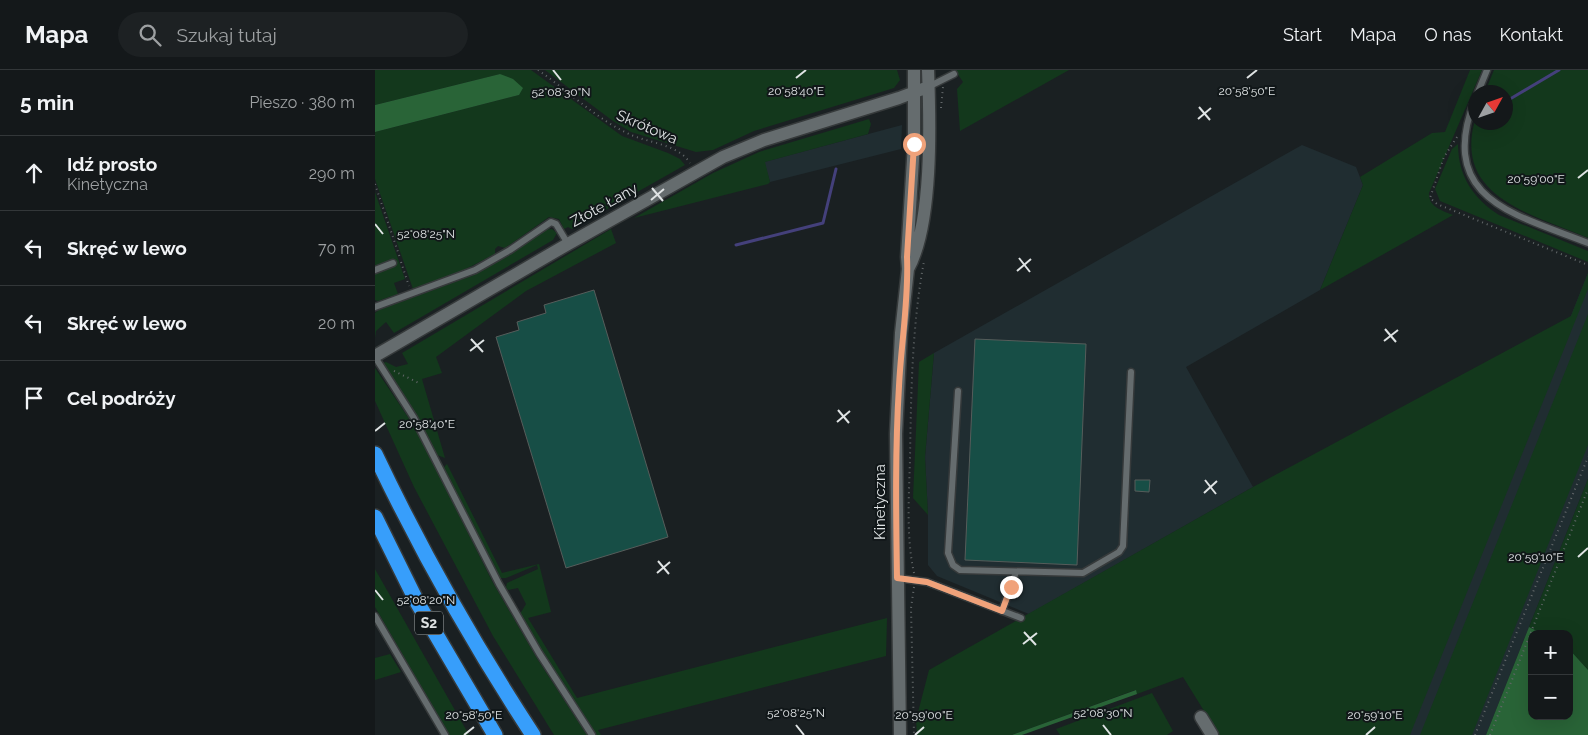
<!DOCTYPE html>
<html lang="pl">
<meta charset="utf-8">
<style>
body{margin:0;font-family:Raleway,sans-serif;background:#1d2123;color:#f1f3f6}
.controls{position:absolute;right:15px;bottom:15px;display:grid;overflow:hidden;border-radius:10px;box-shadow:0 5px 20px #0002}
.controls button{width:45px;height:45px;display:grid;place-items:center;padding:0;border:0;border-bottom:1px solid #333739;background:#14181a;color:#f1f3f6;font:25px sans-serif}
.compass{position:absolute;left:1093px;top:15px;width:45px;height:45px;border-radius:50%;background:#14181a;box-shadow:0 5px 20px #0002;rotate:50deg}
.stop{position:absolute;width:15px;height:15px;margin:-11px;border:4px solid #f0a27a;border-radius:50%;background:#fff}
.stop.end{background:#f0a27a;border-color:#fff;box-shadow:0 1px 5px #0008}
.list{margin:0;padding:0;list-style:none}
h2{display:flex;justify-content:space-between;align-items:center;height:65px;margin:0;padding:0 20px;font-size:21px}
h2 small{font-size:16px;font-weight:400;color:#9da0a2}
.list li{display:grid;grid-template-columns:32px 1fr auto;gap:15px;align-items:center;box-sizing:border-box;height:75px;padding:0 20px;border-top:1px solid #333739}
.list b{display:block;font-size:19px;white-space:nowrap}
.list p{margin:0;font-size:16px;white-space:nowrap;color:#9da0a2}
.list em{font-size:16px;font-style:normal;color:#9da0a2}
.icon{flex:none;width:28px;height:28px;fill:none;stroke:currentColor;stroke-width:2;stroke-linecap:round;stroke-linejoin:round}
.map{position:relative;flex:none;width:1213px;height:665px;overflow:hidden}
header{display:flex;align-items:center;gap:30px;box-sizing:border-box;height:70px;padding:0 25px;background:#14181a;border-bottom:1px solid #333739}
header strong{font-size:24px}
nav{display:flex;gap:28px;margin-inline-start:auto;font-size:18px}
.search{width:350px;height:45px;background:#1d2123;display:flex;align-items:center;gap:12px;box-sizing:border-box;padding:0 18px;border-radius:28px;color:#9da0a2;font-size:19px}
main{display:flex}
aside{flex:1;background:#14181a}
.map>svg:first-child{display:block}
.built{fill:#202d31}
.green{fill:#13381c}
.forest{fill:#296437}
.lines{fill:none;stroke-linecap:round;stroke-linejoin:round}
.stream{stroke:#44407b;stroke-width:3}
.building{fill:#174e46;stroke:#565d5b}
.service-casing{stroke:#363a3b;stroke-width:9}
.minor-casing{stroke:#363a3b;stroke-width:15}
.motorway-casing{stroke:#363a3b;stroke-width:18}
.path{stroke:#63686a;stroke-width:2;stroke-dasharray:1 4;stroke-linecap:butt}
.service{stroke:#656c6e;stroke-width:6}
.minor{stroke:#656c6e;stroke-width:12}
.motorway{stroke:#379efb;stroke-width:15}
.route{stroke:#f0a27a;stroke-width:6}
.ticks{fill:none;stroke:#dfe3e4;stroke-width:2}
.labels{text-anchor:middle;dominant-baseline:central;stroke-width:4;stroke-linejoin:round;paint-order:stroke}
.shield{fill:#111719;stroke:#a1a6a7;stroke-width:1}
.shield-label{font-size:14px;font-weight:bold;fill:#dfe3e4}
.street-label{font-size:15px;fill:#dfe3e4;stroke:#111719}
.ticks-label{font-size:12px;text-anchor:middle;fill:#dfe3e4;stroke:#111719;stroke-width:4;stroke-linejoin:round;paint-order:stroke}
</style>
<header>
<strong>Mapa</strong>
<div class="search"><svg class="icon" aria-label="search" viewBox="0 0 24 24"><circle cx="10" cy="10" r="6"/><path d="M15 15l6 6"/></svg>Szukaj tutaj</div>
<nav><a>Start</a><a>Mapa</a><a>O nas</a><a>Kontakt</a></nav>
</header>
<main>
<aside>
<h2>5 min<small>Pieszo · 380 m</small></h2>
<ul class="list">
<li><svg class="icon" aria-label="ahead" viewBox="0 0 24 24"><path d="M12 20V5M6 11l6-6 6 6"/></svg><div><b>Idź prosto</b><p>Kinetyczna</p></div><em>290 m</em></li>
<li><svg class="icon" aria-label="left" viewBox="0 0 24 24"><path d="M17 20v-9H6M10 6l-5 5 5 5"/></svg><div><b>Skręć w lewo</b></div><em>70 m</em></li>
<li><svg class="icon" aria-label="left" viewBox="0 0 24 24"><path d="M17 20v-9H6M10 6l-5 5 5 5"/></svg><div><b>Skręć w lewo</b></div><em>20 m</em></li>
<li><svg class="icon" aria-label="arrive" viewBox="0 0 24 24"><path d="M6 21V4h12l-3 4 3 4H6"/></svg><div><b>Cel podróży</b></div></li>
</ul>
</aside>
<div class="map">
<svg width="1213" height="665" viewBox="0 0 1213 665">
<rect width="100%" height="100%" fill="#1a2022"/>
<path class="built" d="M527 55 526 79 395 112 389 92Z
M927 75 981 97 988 115 945 220 811 297 878 417 654 544 562 506 553 495V445L550 387 559 283Z
M1213 203V409L1111 665H1029Z"/>
<path class="green" d="M0 0H156L247 66 293 83 305 89 310 95 197 159 193 157 189 159 184 149 174 147 130 178 123 176 120 179V184L83 203 38 219 0 109V62L144 25 125 4 0 35Z
M170 0H522L525 10 519 18 379 61 338 80 321 82 256 62 238 51Z
M580 0H694L585 61 582 19 588 12Z
M1095 0H1107L1054 123C1053 137 1068 141 1078 145L945 220 988 115 985 107 1057 63 1070 62Z
M1119 0H1213V168C1158 144 1078 128 1100 50V52H1130V22H1110Z
M494 49 496 54 493 64 390 92 395 112 393 114 259 148 338 103 384 82Z
M1083 74C1083 106 1098 128 1124 145L1213 181V192L1065 131 1060 119 1077 79Z
M0 122 30 209 19 213 23 224 3 231 0 230V202L21 195 20 190 0 197Z
M177 159 182 163 178 170 19 263 11 252 1 261 0 268V243L4 240 99 205 133 186 170 160Z
M236 159 241 173 151 221 61 287 67 303 47 309 70 388 62 385 42 347 8 293 11 292 21 297 33 294 27 283Z
M1213 203V219L1035 665H844L808 607 762 624 760 620 637 665H542L541 650 554 600 878 417 1196 246Z
M1213 244V375L1097 665H1045Z
M559 283 550 387 553 445 538 428 544 292Z
M0 298 41 359 117 511 163 590 212 665H179L118 566 39 417 0 331Z
M72 394 127 503 164 494 176 542 153 548 202 628 512 548 511 586 223 660 226 665H220L176 597 145 544 151 534 143 518 133 520 131 517 132 513 163 499 162 495 131 508H124L69 397Z
M1213 409V600L1194 579V564H1168L1154 557Z
M0 499 94 665H74L0 537Z
M15 584 26 602 0 610V588Z
M777 623 798 661 792 665H685L681 659Z"/>
<path class="forest" d="M125 4 138 9 148 18 144 25 0 62V35Z
M1154 557 1168 564H1157V646H1194V579L1213 600V665H1111Z
M761 620 762 624 647 665H637Z"/>
<g class="lines">
<path class="stream" d="M1130 32 1184 0
M361 175 448 153 461 99"/>
</g>
<path class="building" d="M219 220 293 467 191 498 121 267 144 260 142 252 171 243 169 235Z
M600 269 711 274 702 495 590 490Z
M760 410H775L774 422 760 421Z"/>
<g class="lines">
<defs>
<path id="service" d="M553 17 579 4
M1103 22 1112 0
M1100 29C1061 130 1140 144 1213 173
M0 200 18 193
M0 237 100 200 135 180 176 152 181 154 193 174
M0 287 39 348 124 514 164 583 217 665
M583 321 573 483 578 495 585 500 708 503 744 482 748 476 756 302
M522 508 552 512 646 548
M627 541 641 502
M0 546 70 665"/>
<path id="minor" d="M533 199C558 154 555 52 553 0
M0 286 193 174 348 87 389 70 524 28 553 17
M826 647 837 665
M525 665 521 364 526 263 533 199 532 187 539 73V0"/>
<path id="motorway" d="M0 384C46 481 99 575 158 665
M0 447 42 532 120 665"/>
</defs>
<use href="#service" class="service-casing"/>
<use href="#minor" class="minor-casing"/>
<use href="#motorway" class="motorway-casing"/>
<path class="path" d="M163 0C192 20 223 50 254 64 273 73 303 74 315 93
M566 38 568 17
M1082 67 1069 87 1055 128 1062 134 1213 195
M0 114 25 188
M26 192 34 216
M19 301 46 314
M539 503C531 467 534 426 535 389 536 323 537 256 549 191
M539 517 536 538 539 665
M1100 665 1213 387
M1115 665 1213 419"/>
<use href="#service" class="service"/>
<use href="#minor" class="minor"/>
<use href="#motorway" class="motorway"/>
</g>
<g class="lines">
<path class="route" d="M539 74 532 187C534 229 526 274 524 316 520 380 521 444 522 508L552 512 627 541 636 517"/>
</g>
<path class="ticks" d="M178 0 186 10M421 8 431 0M872 8 882 0M824 37 835 50M823 49 836 38M1203 108 1213 100M277 118 288 131M276 130 289 119M0 154 8 164M644 188 655 202M642 201 656 189M1010 259 1021 272M96 269 108 282M1009 271 1023 260M95 281 109 270M463 340 474 353M462 352 475 341M0 361 10 353M830 410 841 424M829 423 842 411M1203 487 1213 478M283 491 294 504M282 503 295 492M0 520 8 530M649 562 661 575M648 574 662 563M421 655 429 665M728 655 736 665M89 665 99 657M540 665 549 657M991 665 1000 657"/>
<g class="labels">
<rect class="shield" x="40" y="541.5" width="28" height="23" rx="4"/>
<g class="shield-label">
<text x="54" y="553">S2</text>
</g>
<g class="street-label">
<text transform="translate(272 57) rotate(23)">Skrótowa</text>
<text transform="translate(229 135) rotate(-29)">Złote Łany</text>
<text transform="translate(505 432) rotate(-90)">Kinetyczna</text>
</g>
</g>
<g class="ticks-label">
<text x="421" y="25">20°58'40"E</text>
<text x="872" y="25">20°58'50"E</text>
<text x="186" y="26">52°08'30"N</text>
<text x="1161" y="113">20°59'00"E</text>
<text x="51" y="168">52°08'25"N</text>
<text x="52" y="358">20°58'40"E</text>
<text x="1161" y="491">20°59'10"E</text>
<text x="51" y="534">52°08'20"N</text>
<text x="421" y="647">52°08'25"N</text>
<text x="728" y="647">52°08'30"N</text>
<text x="99" y="649">20°58'50"E</text>
<text x="549" y="649">20°59'00"E</text>
<text x="1000" y="649">20°59'10"E</text>
</g>
</svg>
<div class="controls">
<button>+</button>
<button>−</button>
</div>
<svg class="compass" viewBox="-18 -18 36 36"><path d="M0-13l5 13h-10z" fill="#e53935"/><path d="M0 13l5-13h-10z" fill="#9da0a2"/></svg>
<div class="stop" style="left:539px;top:74px"></div>
<div class="stop end" style="left:636px;top:517px"></div>
</div>
</main>
